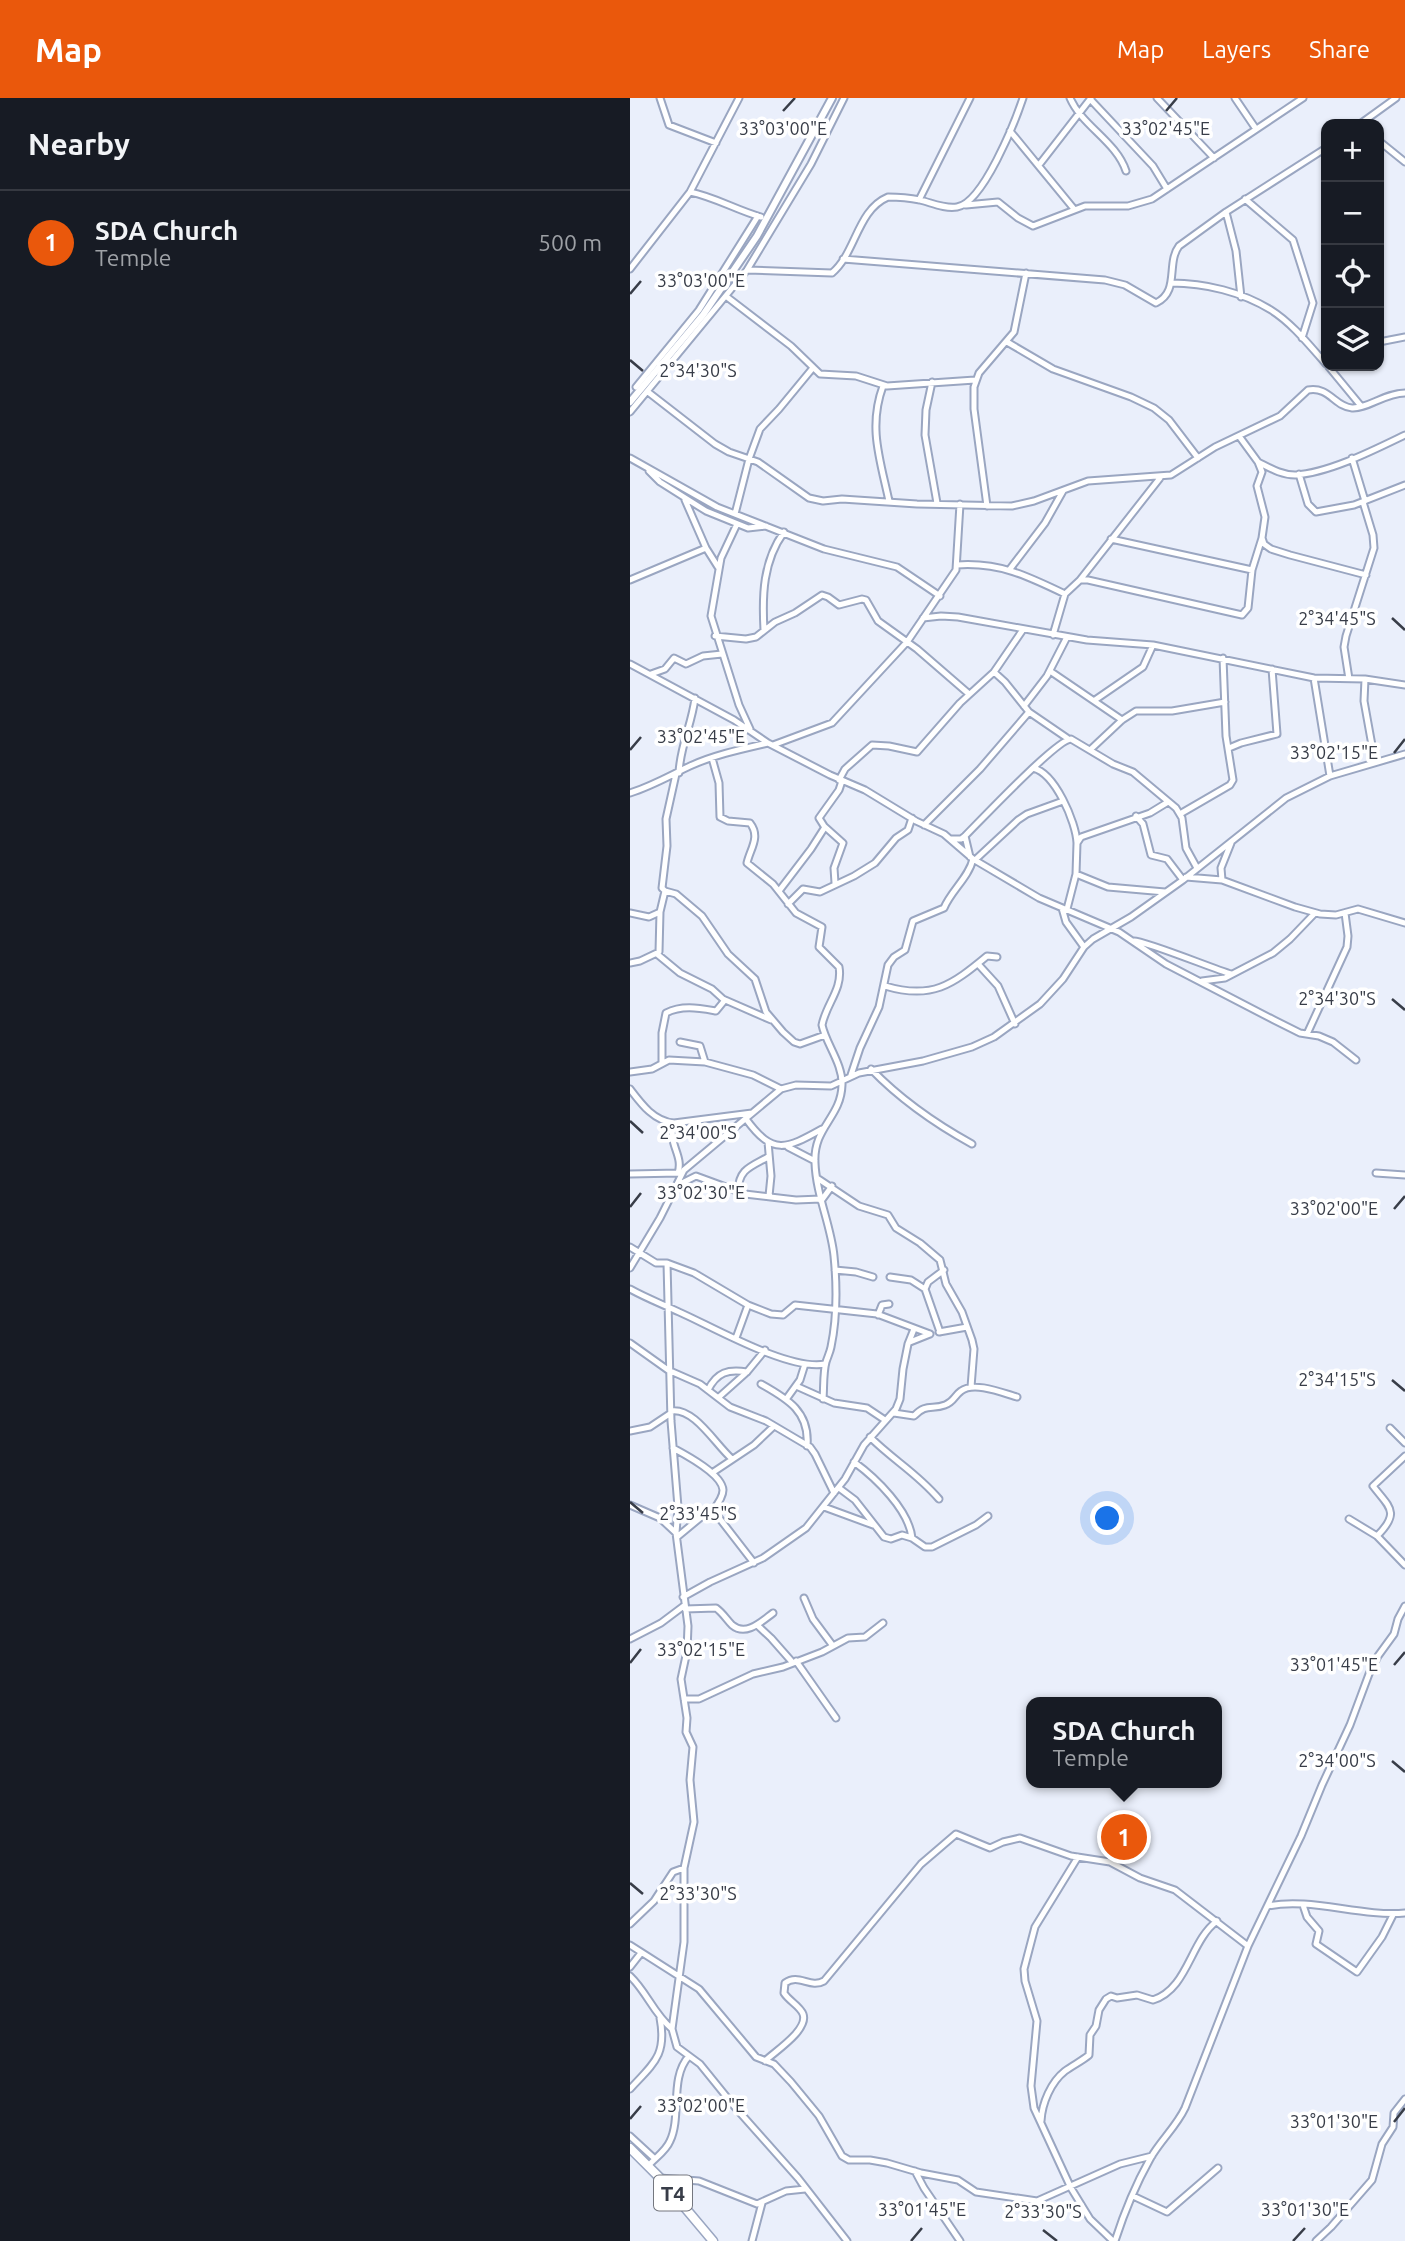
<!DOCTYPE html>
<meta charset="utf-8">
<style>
body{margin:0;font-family:Ubuntu,sans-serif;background:#242831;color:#f1f3f6}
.controls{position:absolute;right:21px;top:21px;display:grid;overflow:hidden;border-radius:14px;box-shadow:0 2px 5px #0004}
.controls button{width:63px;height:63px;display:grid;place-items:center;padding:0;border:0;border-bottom:2px solid #363941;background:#171b24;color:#f1f3f6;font:35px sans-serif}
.you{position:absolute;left:478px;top:1421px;width:24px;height:24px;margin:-18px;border:5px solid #fff;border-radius:50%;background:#1a73e8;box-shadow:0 0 0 10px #1a73e833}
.badge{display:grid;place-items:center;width:46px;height:46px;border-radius:50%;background:#ea580c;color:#fff;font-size:23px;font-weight:700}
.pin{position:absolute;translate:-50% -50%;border:4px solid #fff;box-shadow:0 2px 7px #0006}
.popup{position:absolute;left:396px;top:1599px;width:196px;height:91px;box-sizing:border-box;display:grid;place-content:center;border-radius:14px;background:#171b24;filter:drop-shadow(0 2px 5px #0005);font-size:23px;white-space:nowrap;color:#9ea1a6}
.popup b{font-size:26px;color:#f1f3f6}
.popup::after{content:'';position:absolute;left:50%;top:100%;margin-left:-14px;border:14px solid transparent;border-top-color:#171b24}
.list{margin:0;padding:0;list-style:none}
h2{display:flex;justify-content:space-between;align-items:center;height:91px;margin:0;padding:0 28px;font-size:30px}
h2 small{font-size:23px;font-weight:400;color:#9ea1a6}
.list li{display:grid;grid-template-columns:46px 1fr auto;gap:21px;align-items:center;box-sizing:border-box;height:105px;padding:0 28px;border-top:2px solid #363941}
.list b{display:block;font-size:26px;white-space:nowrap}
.list p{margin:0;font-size:23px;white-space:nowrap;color:#9ea1a6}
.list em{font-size:23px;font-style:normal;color:#9ea1a6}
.icon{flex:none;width:38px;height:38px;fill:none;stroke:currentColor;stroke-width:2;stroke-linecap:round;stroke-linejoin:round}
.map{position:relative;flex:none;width:775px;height:2143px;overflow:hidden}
header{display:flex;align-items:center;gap:42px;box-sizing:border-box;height:98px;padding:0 35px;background:#ea580c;color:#fff}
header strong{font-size:33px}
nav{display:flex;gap:38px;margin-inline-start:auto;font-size:24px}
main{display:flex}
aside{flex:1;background:#171b24}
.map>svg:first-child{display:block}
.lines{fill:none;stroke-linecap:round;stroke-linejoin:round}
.minor-casing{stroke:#9aa6c1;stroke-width:9}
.major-casing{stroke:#9aa6c1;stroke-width:10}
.highway-casing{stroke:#9aa6c1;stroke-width:11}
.minor{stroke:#fff;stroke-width:5}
.major{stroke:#fff;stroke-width:6}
.highway{stroke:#fff;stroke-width:8}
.ticks{fill:none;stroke:#383d48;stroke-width:2.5}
.labels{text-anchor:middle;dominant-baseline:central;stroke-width:7;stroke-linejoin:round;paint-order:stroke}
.shield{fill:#fff;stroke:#74777f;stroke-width:2}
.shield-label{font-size:21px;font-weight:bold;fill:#383d48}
.ticks-label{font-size:18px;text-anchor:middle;fill:#383d48;stroke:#fff;stroke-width:7;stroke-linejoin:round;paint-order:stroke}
</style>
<header>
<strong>Map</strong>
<nav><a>Map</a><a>Layers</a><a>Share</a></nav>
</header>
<main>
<aside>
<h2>Nearby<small></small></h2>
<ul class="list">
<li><span class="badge">1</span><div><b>SDA Church</b><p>Temple</p></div><em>500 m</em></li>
</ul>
</aside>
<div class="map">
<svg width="775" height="2143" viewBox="0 0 775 2143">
<rect width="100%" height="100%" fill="#eaeffb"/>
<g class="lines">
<defs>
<path id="minor" d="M30 0 39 27 86 45
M440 0C452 28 486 43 496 73
M527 0 584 60
M605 0 626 31
M460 1 523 68 537 91
M730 26 766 0
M380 33 444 111
M749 43 775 64
M409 67 461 0
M60 94C85 99 106 112 131 119
M615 101 663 142 683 205 672 240
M289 102 340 0
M336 107 368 104 388 120 403 128 455 108H498L522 101 673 0
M596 114 606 153 611 199
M213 161 475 182 495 187 526 205C550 194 536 165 549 148L596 114 696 50
M0 171 60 94 109 0
M117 172 202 175C226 155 227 112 258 99 269 99 280 100 290 102 302 105 315 111 327 109 353 105 385 24 393 0
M541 185C575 185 612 194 641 212 662 225 680 248 696 266
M97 199 161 248 190 276 226 278 257 288 345 282
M377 244 423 271 501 299 524 310 539 322 568 360
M749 244 775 239
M698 268 731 308
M302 284 296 312 295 337 307 405
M253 288C238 329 250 361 259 403
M6 289 69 212 128 118
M18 294 85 346 99 354 128 364 179 400 193 403 212 401 287 406 382 408 404 403 458 383 541 377 585 349 650 318 678 292C699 288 705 309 722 310 737 311 755 295 775 295
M0 314 117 172 181 66 214 0
M609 338 628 364 632 374 627 388 635 419 632 440 634 446 641 451 660 457 736 477
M0 360 87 409 194 451 267 469 310 498
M722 360 735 403
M628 364C640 370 651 377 665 377 699 375 744 352 775 337
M19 373 30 384 76 413 118 430 136 428
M669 376 678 406 686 414 724 407 775 387
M55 402 76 450 88 469
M357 408 344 311V289L349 275 384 234 396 175
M105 416 119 361 130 331 149 311 182 271
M107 426 91 460 81 518 109 607 120 631
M481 441 622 472
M327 467C369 464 398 478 435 496
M380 471 415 425 433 393
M0 482 76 450
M450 482 530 380
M293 520 311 518 328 519 457 542 523 547 684 580 735 581 775 587
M134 532C132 497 133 463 154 434
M423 537 435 496 450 482H458L612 517 618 510 622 472 632 440
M85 538 116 541 126 539 145 524 165 515 192 497 198 499 209 507 232 501 236 502 248 523 287 551 339 596
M0 566 104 622 138 645 200 677 235 692 286 723 314 736 343 761 409 800 489 834 536 866 644 922 670 935 689 938 703 944 726 962
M420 573 492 622
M364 574 375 584 399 614 437 640
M21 576 35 571 44 560 56 566 73 558 92 556
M684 580 700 678
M719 581 714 549 716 538 744 450 743 437 733 404
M735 581 734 603 745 664
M465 602 513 569 523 547
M394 608 417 578 437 539
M143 647 202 625 277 544 326 472 330 406
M599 650 611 645 647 636 642 571
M460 652 492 622 506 613H542L595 604
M82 660 89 685 90 719 98 723 120 725C131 739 120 751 117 765L143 786 166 815 192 829 189 849 209 869C213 891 196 906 192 927 196 946 213 966 212 987 211 1020 183 1029 185 1065 186 1097 201 1127 204 1158 207 1188 207 1220 201 1249 200 1254 198 1258 196 1264 193 1275 194 1289 193 1301
M403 670C425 675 446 724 447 745
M49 675C50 648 62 626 65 600
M46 676 36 721 37 748 32 790 35 793 46 796 72 818 98 856 125 881 136 914 153 934 164 944 170 946 195 937
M209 682 215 671 242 647 259 648 287 654 330 605 364 574 392 533
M0 695C22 688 39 678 60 668 84 657 112 651 138 645
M550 716 600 687 603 682 596 638 593 560
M506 718 513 726 521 757 537 761 553 782
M294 727 350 671 399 614
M335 738 340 759
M320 741H331L335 738C351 722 426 642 441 641L483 666 503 674 546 710 552 720 556 750 567 770
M345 762 388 722 397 716 433 703
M446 776 478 789 535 794
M556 779 592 782 665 809 690 816 706 817 728 811 775 825
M592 782 591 770 601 745
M205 785 204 770 213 745 194 728 189 720 209 692 212 683
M149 793 181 751 195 729
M158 806 173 791 190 794 224 778 245 765 266 740 278 732 282 720
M432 810 436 824 454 849
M437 811 446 776 447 745 451 739 520 715 538 704
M0 815 19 819 30 814
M504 843C513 842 584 871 601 876
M27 856 50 875 82 891 93 901 141 922
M0 865 10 863 29 854 30 814 35 793
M348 866 368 888 385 926
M572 883 595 880 643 855 660 841 685 815
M255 888C302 902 322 887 357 858L367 859
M677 936 717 849 718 838 715 815
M50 944 70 948 75 964
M32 964V935L36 915C52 907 68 910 86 913L95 902
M241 971C271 1002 304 1025 342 1046
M0 974 22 971 39 962 75 964 123 977 151 991
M221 977 230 950 249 909 258 867 264 859 275 852 283 823 314 810C321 793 339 779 343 761
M0 991C12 1007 24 1023 44 1025L122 1015
M116 1021C143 1058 156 1051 192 1031
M44 1025C37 1046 54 1057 48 1075
M138 1044 141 1078 139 1098
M158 1049 185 1063
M746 1075 775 1077
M0 1076 49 1075
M187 1080 229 1108 258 1117 266 1130 290 1145 310 1162 316 1186 332 1214 342 1242 344 1251 341 1289
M48 1087 66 1078 115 1096 166 1102 191 1101
M108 1093C109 1071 120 1069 138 1059
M191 1103 202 1088
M0 1149 26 1165H37L64 1175 118 1207 141 1216 153 1217 165 1207 247 1216 300 1236
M37 1165 41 1323 48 1409 46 1435
M0 1170 30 1120 54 1072 151 991 166 987 201 988 229 975 293 963 342 949 364 939 410 906 433 881 454 849 463 841 501 819 553 782 656 700 700 678 775 656
M205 1172 226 1174 243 1179
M260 1179 281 1182 295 1191 310 1234
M0 1191C16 1200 32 1206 49 1214 83 1229 159 1273 195 1266
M295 1191 298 1184 314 1172
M248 1217 252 1207 259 1206
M309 1234 337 1229
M106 1240 118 1207
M280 1244 300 1236
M0 1245 38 1272 70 1286 100 1309 136 1323 180 1349 185 1356 204 1395
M131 1286C158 1301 180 1314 177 1348
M166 1288 204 1305 237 1310 255 1322
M78 1292C87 1274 98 1271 117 1274
M89 1299 117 1274 135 1252
M157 1300 170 1282 175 1266
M41 1313C64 1309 85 1346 102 1361
M264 1315 284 1318C296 1305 302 1312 315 1307 324 1304 324 1298 331 1293 344 1283 373 1295 387 1299
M760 1330 775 1345
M0 1333 20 1329 41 1315
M240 1339C263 1362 287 1375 309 1401
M43 1350C56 1357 92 1376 93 1392 93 1399 87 1407 83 1412
M224 1364C246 1380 279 1412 282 1440
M82 1375 124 1347 144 1328
M209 1390 225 1402 254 1439 261 1441 272 1437 282 1440 295 1449H302L346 1427 358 1418
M0 1407 30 1420 46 1435 58 1528 57 1553 51 1581 57 1620 56 1634 63 1649 60 1682 64 1724 54 1770V1844L42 1931 47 1949 70 1966 104 2008 168 2080 217 2143
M194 1409 243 1427
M719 1421 747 1438 775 1467
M747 1438C771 1414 759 1409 743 1388L775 1358
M47 1439 76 1415 83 1412 124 1465
M53 1499 80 1484 133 1460 176 1430 215 1381 234 1347 266 1311 270 1301 273 1271 278 1246 284 1231
M174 1500 183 1521 203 1548
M55 1511 86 1510C93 1515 96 1521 102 1527 116 1539 132 1523 143 1515
M127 1527 141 1540 163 1565
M0 1541 31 1525 55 1507
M166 1563 206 1620
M54 1601H69L123 1576 153 1569 192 1554 218 1540 235 1539 253 1525
M448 1759 405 1829 394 1871 395 1883 407 1923 401 1988 404 2010 441 2090 460 2121 483 2143
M673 1807 677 1819 689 1833 686 1846 727 1874 752 1839 763 1817
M638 1808C680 1799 730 1819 775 1815
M0 1826 24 1803 43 1774 54 1770
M0 1847 69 1891 126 1959 144 1966 161 1984 189 2018 212 2058 219 2062H240L257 2065 291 2075 328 2082 346 2094 407 2103 490 2066 522 2058
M0 1869 11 1855
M0 1878C17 1894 23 1915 42 1931
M135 1963C144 1954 179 1932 173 1916 170 1908 159 1903 154 1895L155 1885C169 1875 180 1891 194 1883L291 1766 326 1736 360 1750 373 1744 390 1740 441 1758 480 1764 510 1780 545 1792 618 1848
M0 1991C24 1965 37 1957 30 1920
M411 2023C412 2005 421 1984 435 1973 443 1967 452 1963 459 1957L460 1937 466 1928 469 1912 476 1901 481 1898 487 1900 507 1897 523 1902C558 1891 560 1843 587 1823
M0 2038 25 2061
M18 2068C25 2060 36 2053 40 2043 52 2018 39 1980 59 1958
M285 2073 294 2090 330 2143
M30 2080 69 2083 127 2106 156 2093 175 2091
M503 2098 537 2114 588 2070
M122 2143 132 2105
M485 2143C494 2115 506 2086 520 2061 530 2043 546 2029 555 2010L618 1848 671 1738 692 1687 720 1627 739 1576 748 1558 764 1536 768 1521 775 1508
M686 2143 701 2129 742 2082 752 2046 763 2029 764 2015 775 2001"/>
<path id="major" d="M0 304 73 217 127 138 202 0"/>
<path id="highway" d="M0 2050 30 2080 83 2143"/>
</defs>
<use href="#minor" class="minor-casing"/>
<use href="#major" class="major-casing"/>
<use href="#highway" class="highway-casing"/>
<use href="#minor" class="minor"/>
<use href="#major" class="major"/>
<use href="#highway" class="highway"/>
</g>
<path class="ticks" d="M153 13 165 0M536 13 547 0M0 196 11 183M0 262 13 273M762 520 775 532M0 652 11 639M764 655 775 641M762 901 775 912M0 1023 13 1035M0 1109 11 1095M764 1111 775 1098M762 1282 775 1293M0 1404 13 1415M0 1565 11 1551M764 1567 775 1554M762 1663 775 1674M0 1785 13 1796M0 2021 11 2008M764 2024 775 2010M413 2132 427 2143M281 2143 292 2130M663 2143 675 2130"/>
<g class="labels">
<rect class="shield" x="24" y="2077.5" width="38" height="35" rx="5"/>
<g class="shield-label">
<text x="43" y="2095">T4</text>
</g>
</g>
<g class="ticks-label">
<text x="153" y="37">33°03'00"E</text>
<text x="536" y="37">33°02'45"E</text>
<text x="71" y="189">33°03'00"E</text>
<text x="68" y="279">2°34'30"S</text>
<text x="707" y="527">2°34'45"S</text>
<text x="71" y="645">33°02'45"E</text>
<text x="704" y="661">33°02'15"E</text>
<text x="707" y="907">2°34'30"S</text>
<text x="68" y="1041">2°34'00"S</text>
<text x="71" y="1101">33°02'30"E</text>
<text x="704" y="1117">33°02'00"E</text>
<text x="707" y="1288">2°34'15"S</text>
<text x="68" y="1422">2°33'45"S</text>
<text x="71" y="1558">33°02'15"E</text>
<text x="704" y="1573">33°01'45"E</text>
<text x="707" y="1669">2°34'00"S</text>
<text x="68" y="1802">2°33'30"S</text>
<text x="71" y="2014">33°02'00"E</text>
<text x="704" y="2030">33°01'30"E</text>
<text x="292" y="2118">33°01'45"E</text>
<text x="675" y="2118">33°01'30"E</text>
<text x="413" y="2120">2°33'30"S</text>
</g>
</svg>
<div class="controls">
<button>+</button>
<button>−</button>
<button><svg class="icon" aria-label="locate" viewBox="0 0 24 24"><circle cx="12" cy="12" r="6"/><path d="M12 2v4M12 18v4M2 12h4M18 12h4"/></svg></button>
<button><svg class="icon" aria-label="layers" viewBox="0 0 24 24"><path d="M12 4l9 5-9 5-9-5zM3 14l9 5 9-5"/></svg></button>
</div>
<div class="you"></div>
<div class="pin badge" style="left:494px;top:1739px">1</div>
<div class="popup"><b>SDA Church</b>Temple</div>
</div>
</main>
